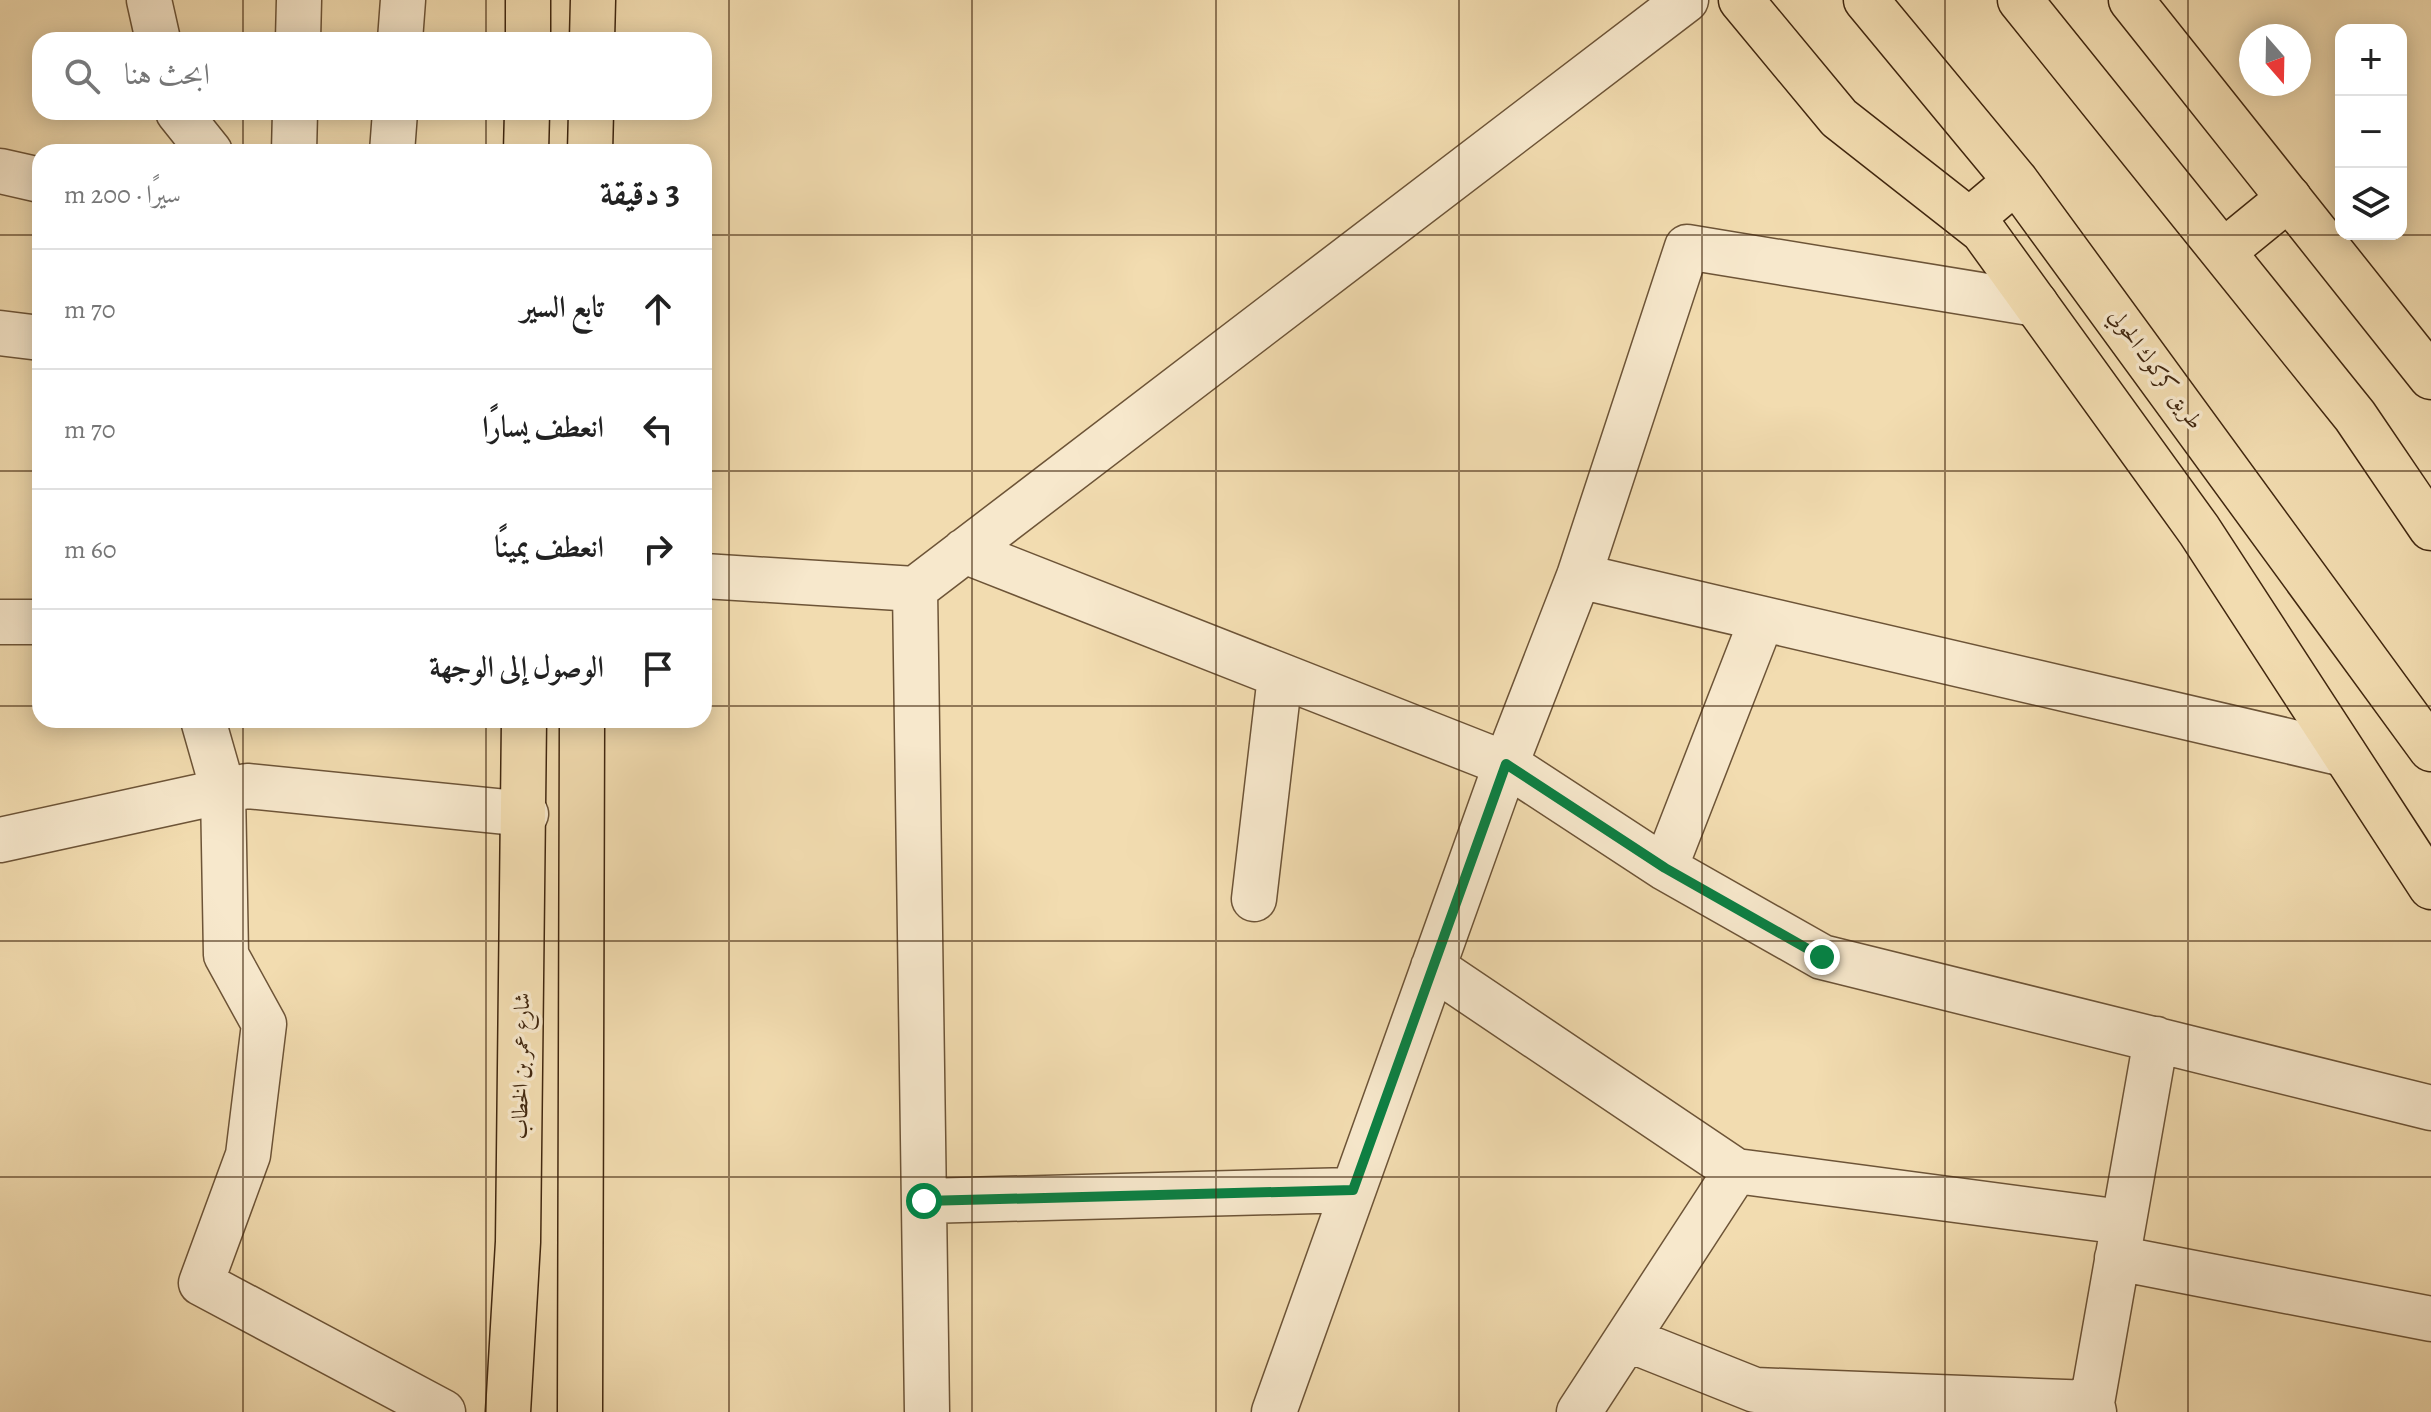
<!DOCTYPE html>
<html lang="ar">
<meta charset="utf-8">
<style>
body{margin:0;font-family:Alegreya,Amiri,serif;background:#f6f6f6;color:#222;direction:rtl}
.controls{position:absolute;right:24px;top:24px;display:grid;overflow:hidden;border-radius:16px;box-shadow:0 4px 20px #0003}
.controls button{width:72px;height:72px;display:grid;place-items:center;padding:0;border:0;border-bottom:2px solid #e0e0e0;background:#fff;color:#222;font:40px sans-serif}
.compass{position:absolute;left:2239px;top:24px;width:72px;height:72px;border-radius:50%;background:#fff;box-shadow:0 4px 20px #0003;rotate:160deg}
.stop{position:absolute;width:24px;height:24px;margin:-18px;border:6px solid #0b8043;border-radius:50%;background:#fff}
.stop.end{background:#0b8043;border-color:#fff;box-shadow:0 2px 8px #0008}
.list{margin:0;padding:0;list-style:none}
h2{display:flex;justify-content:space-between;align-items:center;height:104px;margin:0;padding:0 32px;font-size:34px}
h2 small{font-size:26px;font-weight:400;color:#767676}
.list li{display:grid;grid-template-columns:52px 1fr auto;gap:24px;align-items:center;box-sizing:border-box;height:120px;padding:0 32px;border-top:2px solid #e0e0e0}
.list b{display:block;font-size:30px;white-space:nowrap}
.list em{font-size:26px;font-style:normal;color:#767676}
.icon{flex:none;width:44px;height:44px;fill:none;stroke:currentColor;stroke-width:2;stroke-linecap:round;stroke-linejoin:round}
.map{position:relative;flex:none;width:2431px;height:1412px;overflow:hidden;direction:ltr}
.search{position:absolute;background:#fff;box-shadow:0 4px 20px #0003;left:32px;top:32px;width:680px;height:88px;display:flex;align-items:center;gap:20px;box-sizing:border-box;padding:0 28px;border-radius:24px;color:#767676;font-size:30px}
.panel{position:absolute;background:#fff;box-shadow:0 4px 20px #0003;left:32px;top:144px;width:680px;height:584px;border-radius:24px;direction:rtl}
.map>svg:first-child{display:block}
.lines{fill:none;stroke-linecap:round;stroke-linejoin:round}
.minor-casing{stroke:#6d5437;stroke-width:47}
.major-casing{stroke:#41270f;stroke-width:47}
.highway-casing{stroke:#41270f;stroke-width:47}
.minor{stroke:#f7e8cc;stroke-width:44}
.major{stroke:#f2dcb0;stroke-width:44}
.highway{stroke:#f2dcb0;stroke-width:44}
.route{stroke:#0b8043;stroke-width:10}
.grid{fill:none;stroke:#41270f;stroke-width:2;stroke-opacity:0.55}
.labels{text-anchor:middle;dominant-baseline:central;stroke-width:7;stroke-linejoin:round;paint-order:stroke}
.street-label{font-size:22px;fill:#41270f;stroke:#f7e8cc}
</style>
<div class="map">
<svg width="2431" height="1412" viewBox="0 0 2431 1412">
<rect width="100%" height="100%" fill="#f2dcb0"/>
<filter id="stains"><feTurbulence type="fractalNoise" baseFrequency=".0025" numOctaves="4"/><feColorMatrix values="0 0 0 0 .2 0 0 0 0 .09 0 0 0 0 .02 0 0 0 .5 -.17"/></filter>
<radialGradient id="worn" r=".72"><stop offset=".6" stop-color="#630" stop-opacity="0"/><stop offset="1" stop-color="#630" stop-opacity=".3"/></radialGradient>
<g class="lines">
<defs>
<path id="minor" d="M149 0 158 40
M298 40 299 0
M400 40 403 0
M178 112 210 152
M294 152 295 112
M392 152 395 112
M0 171 40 180
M0 333 40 338
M964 551 1506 764 1665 868 1822 957 2431 1108
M704 576 915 589 1686 0
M1579 576 2344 754
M915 589 927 1412
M0 622H40
M203 720 223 790 226 955 264 1024 248 1155 201 1283 443 1412
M0 840 247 786 526 814
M1665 868 1762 619
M1254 899 1280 676
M1433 967 1736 1171 2122 1222
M924 1201 1353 1190
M2117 1258 2431 1319
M1627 1339 1755 1390 2092 1403
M1274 1412 1506 764 1579 576 1687 247 2036 304
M1579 1412 1736 1171
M2094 1412 2092 1403 2156 1039"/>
<path id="major" d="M1741 0 1839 118 1983 231 2199 530 2431 887
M2131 0 2431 377
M528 40V0
M592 40 593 0
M526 152 527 112
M590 152 591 112
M508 1412 518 1242 524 720
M580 1412 582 720"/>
<path id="highway" d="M1866 0 2016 181 2431 749
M2020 0 2355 416 2431 528
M1971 219 2016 181
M2223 252 2289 198"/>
</defs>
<use href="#minor" class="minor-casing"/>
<use href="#major" class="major-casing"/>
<use href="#highway" class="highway-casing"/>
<use href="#minor" class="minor"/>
<use href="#major" class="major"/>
<use href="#highway" class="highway"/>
</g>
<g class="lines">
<path class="route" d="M924 1201 1353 1190 1506 764 1665 868 1822 957"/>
</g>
<path class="grid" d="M243 0V40M486 0V40M729 0V1412M972 0V1412M1216 0V1412M1459 0V1412M1702 0V1412M1945 0V1412M2188 0V1412M243 112V152M486 112V152M0 235H40M704 235H2431M0 471H40M704 471H2431M0 706H40M704 706H2431M243 720V1412M486 720V1412M0 941H2431M0 1177H2431"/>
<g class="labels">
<g class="street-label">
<text transform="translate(2156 369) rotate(54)">طريق كركوك الحولي</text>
<text transform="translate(521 1066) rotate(-89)">شارع عمر بن الخطاب</text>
</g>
</g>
<rect width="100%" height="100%" filter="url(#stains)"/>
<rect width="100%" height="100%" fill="url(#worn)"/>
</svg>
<div class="controls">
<button>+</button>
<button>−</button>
<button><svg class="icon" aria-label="layers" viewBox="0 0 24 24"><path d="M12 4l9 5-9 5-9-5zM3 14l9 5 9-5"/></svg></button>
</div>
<svg class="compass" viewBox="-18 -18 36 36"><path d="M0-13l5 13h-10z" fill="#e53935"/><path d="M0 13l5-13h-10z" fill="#767676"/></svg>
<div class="stop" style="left:924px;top:1201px"></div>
<div class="stop end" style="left:1822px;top:957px"></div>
<div class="search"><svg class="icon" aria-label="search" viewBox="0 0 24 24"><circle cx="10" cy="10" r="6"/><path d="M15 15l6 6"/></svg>ابحث هنا</div>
<section class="panel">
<h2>3 دقيقة<small>سيرًا · 200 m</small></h2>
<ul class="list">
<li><svg class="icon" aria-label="ahead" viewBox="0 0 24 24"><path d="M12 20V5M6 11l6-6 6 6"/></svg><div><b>تابع السير</b></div><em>70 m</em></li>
<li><svg class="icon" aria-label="left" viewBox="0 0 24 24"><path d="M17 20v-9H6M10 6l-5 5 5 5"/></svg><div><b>انعطف يسارًا</b></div><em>70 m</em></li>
<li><svg class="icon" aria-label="right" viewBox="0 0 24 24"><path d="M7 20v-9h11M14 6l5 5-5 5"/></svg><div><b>انعطف يمينًا</b></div><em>60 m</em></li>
<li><svg class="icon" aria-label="arrive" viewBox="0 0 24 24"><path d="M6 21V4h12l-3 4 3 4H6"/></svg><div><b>الوصول إلى الوجهة</b></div></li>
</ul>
</section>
</div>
